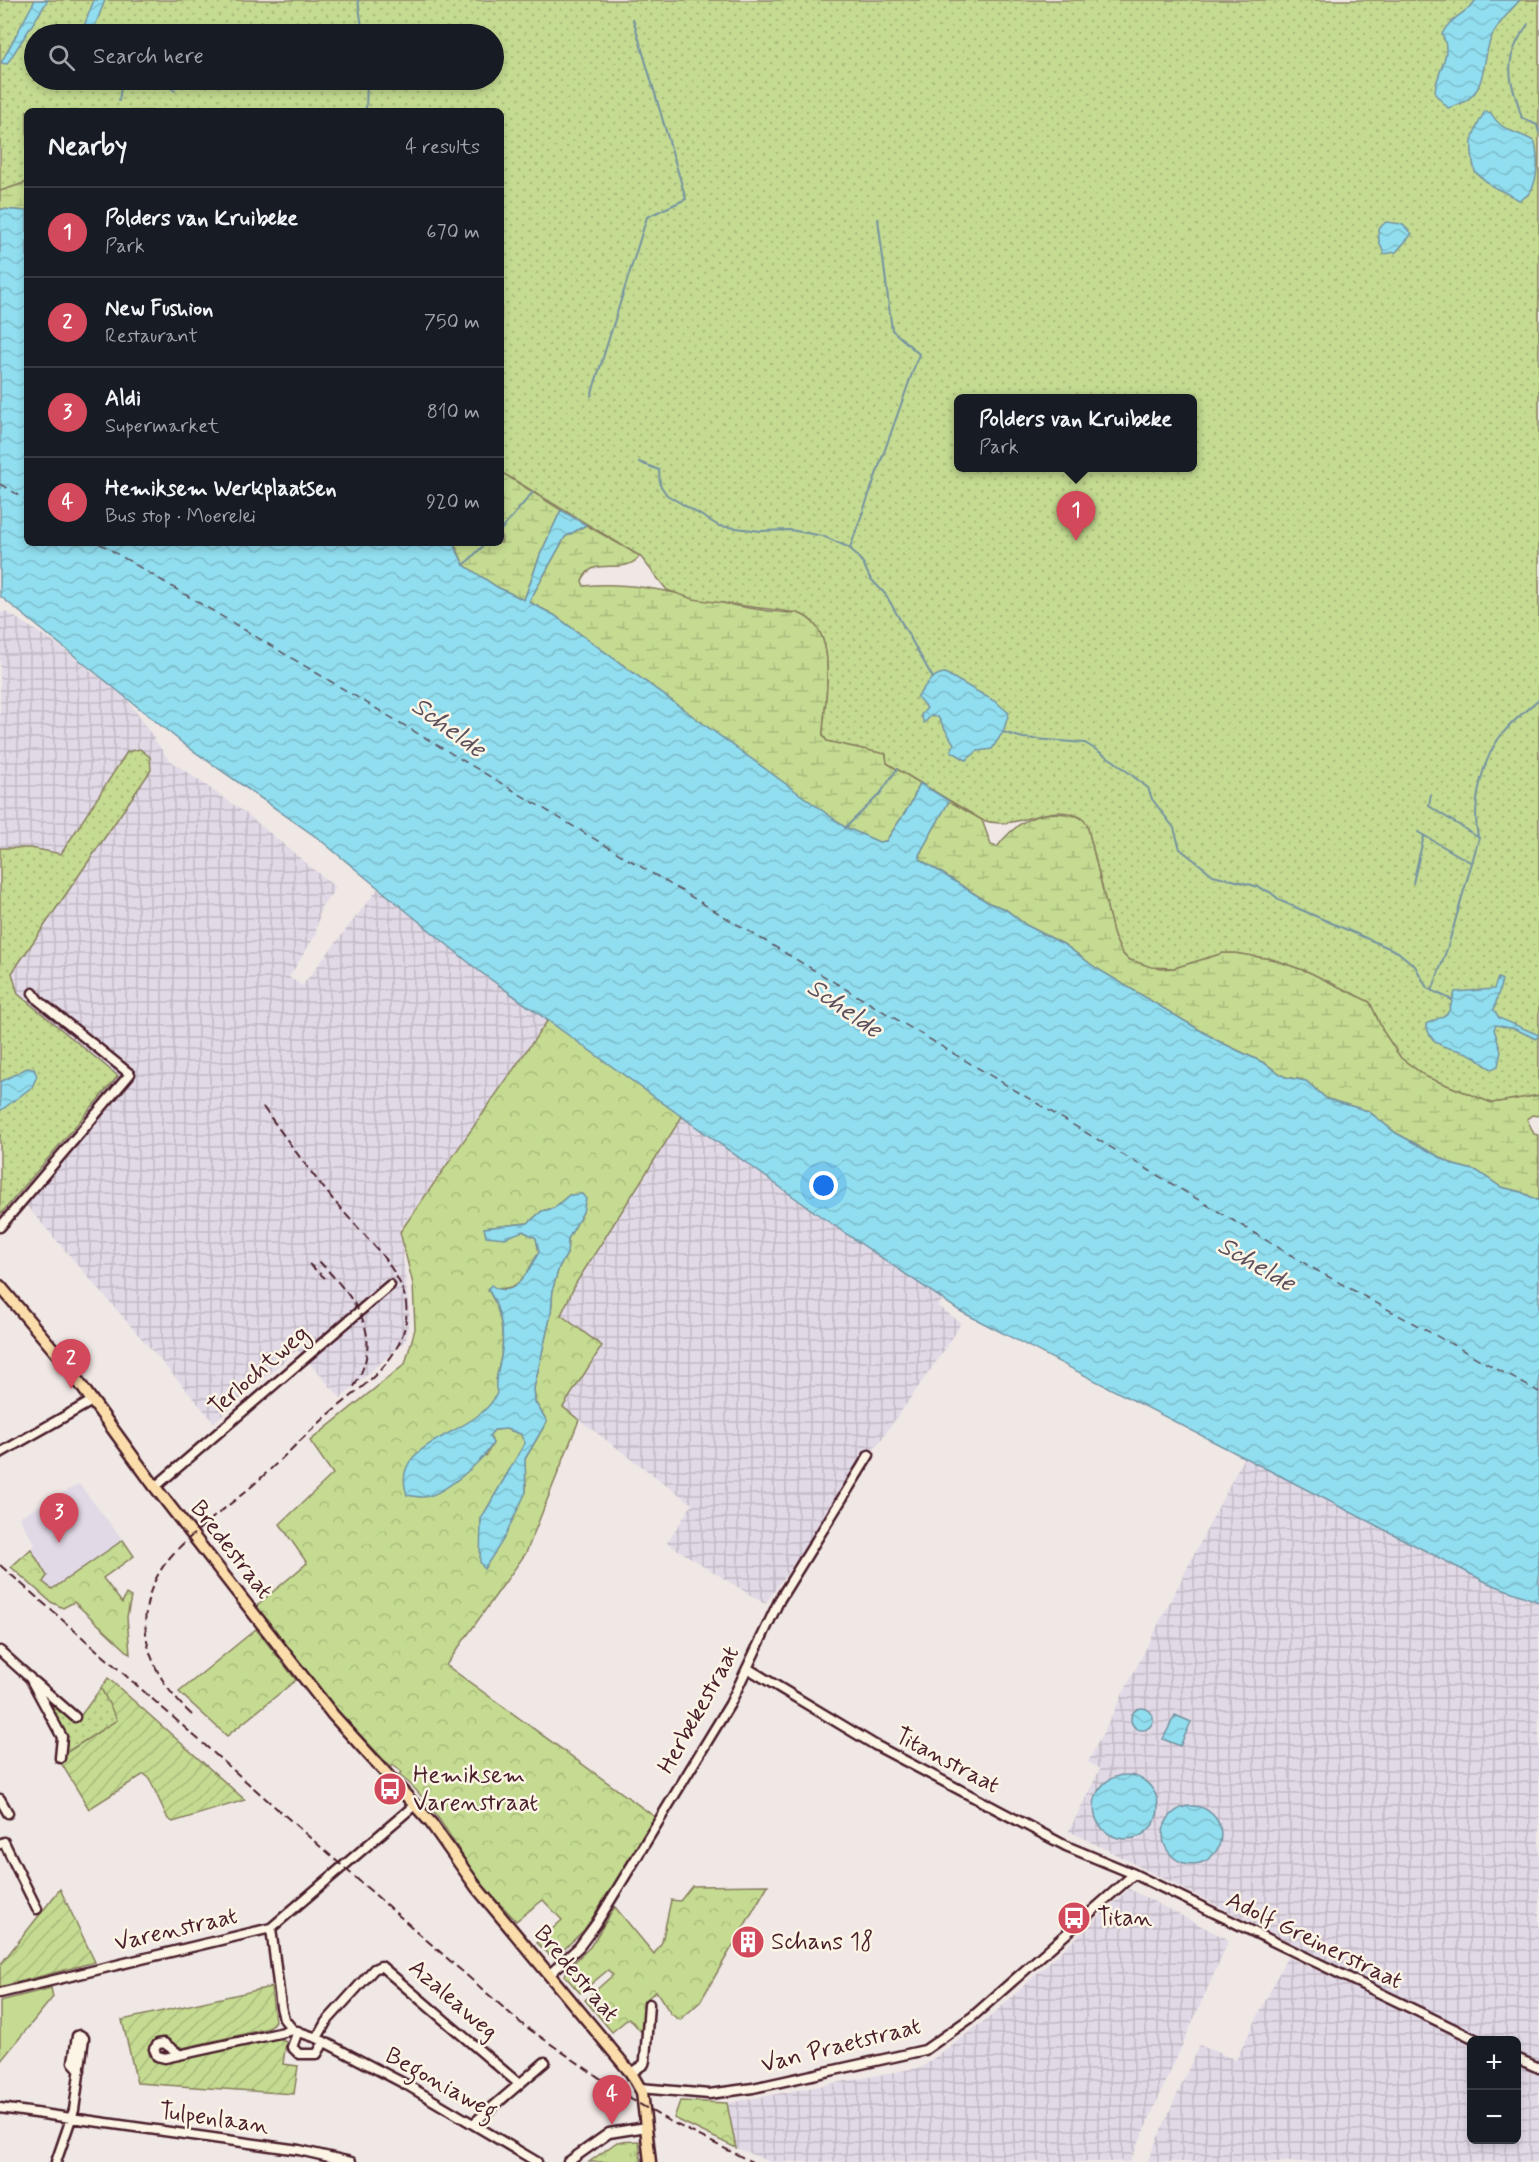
<!DOCTYPE html>
<meta charset="utf-8">
<style>
body{margin:0;font-family:Mynerve,sans-serif;background:#20242c;color:#f1f3f6}
.controls{position:absolute;right:18px;bottom:18px;display:grid;overflow:hidden;border-radius:9px;box-shadow:0 3px 9px #0003}
.controls button{width:54px;height:54px;display:grid;place-items:center;padding:0;border:0;border-bottom:2px solid #363941;background:#171b24;color:#f1f3f6;font:30px sans-serif}
.you{position:absolute;left:824px;top:1186px;width:21px;height:21px;margin:-15px;border:4px solid #fff;border-radius:50%;background:#1a73e8;box-shadow:0 0 0 9px #1a73e833}
.badge{display:grid;place-items:center;width:39px;height:39px;border-radius:50%;background:#d1495b;color:#fff;font-size:20px;font-weight:700}
.pin{position:absolute;translate:-50% -50px;filter:drop-shadow(0 2px 3px #0008)}
.pin::after{content:'';position:absolute;top:32px;width:21px;height:18px;background:inherit;clip-path:polygon(0 0,100% 0,50% 100%)}
.popup{position:absolute;left:954px;top:394px;width:243px;height:78px;box-sizing:border-box;display:grid;place-content:center;border-radius:9px;background:#171b24;filter:drop-shadow(0 2px 4px #0005);font-size:20px;white-space:nowrap;color:#9ea1a6}
.popup b{font-size:22px;color:#f1f3f6}
.popup::after{content:'';position:absolute;left:50%;top:100%;margin-left:-12px;border:12px solid transparent;border-top-color:#171b24}
.list{margin:0;padding:0;list-style:none}
h2{display:flex;justify-content:space-between;align-items:center;height:78px;margin:0;padding:0 24px;font-size:26px}
h2 small{font-size:20px;font-weight:400;color:#9ea1a6}
.list li{display:grid;grid-template-columns:39px 1fr auto;gap:18px;align-items:center;box-sizing:border-box;height:90px;padding:0 24px;border-top:2px solid #363941}
.list b{display:block;font-size:22px;white-space:nowrap}
.list p{margin:0;font-size:20px;white-space:nowrap;color:#9ea1a6}
.list em{font-size:20px;font-style:normal;color:#9ea1a6}
.icon{flex:none;width:33px;height:33px;fill:none;stroke:currentColor;stroke-width:2;stroke-linecap:round;stroke-linejoin:round}
.map{position:relative;flex:none;width:1539px;height:2162px;overflow:hidden}
.search{position:absolute;background:#171b24;box-shadow:0 3px 9px #0003;left:24px;top:24px;width:480px;height:66px;display:flex;align-items:center;gap:15px;box-sizing:border-box;padding:0 21px;border-radius:33px;color:#9ea1a6;font-size:22px}
.panel{position:absolute;background:#171b24;box-shadow:0 3px 9px #0003;left:24px;top:108px;width:480px;height:438px;border-radius:9px}
.map>svg:first-child{display:block}
.built{fill:#e1d9e6}
.industrial{fill:url(#industrial-grid)}
.grass{fill:url(#grass-tufts);stroke:#877d5e;stroke-width:1.5}
.forest{fill:url(#forest-crowns);stroke:#877d5e;stroke-width:1.5;fill-rule:evenodd}
.wetland{fill:url(#wetland-marsh);stroke:#877d5e;stroke-width:1.5}
.park{fill:url(#park-dots);stroke:#877d5e;stroke-width:1.5;fill-rule:evenodd}
.garden{fill:url(#garden-furrows);stroke:#877d5e;stroke-width:1.5}
.pitch{fill:#c4db91;stroke:#877d5e;stroke-width:1.5}
.water{fill:url(#water-waves);stroke:#7492a1;stroke-width:1.5}
.lines{fill:none;stroke-linecap:round;stroke-linejoin:round}
.stream{stroke:#7492a1;stroke-width:2}
.ferry{stroke:#5c4f5c;stroke-width:1.5;stroke-dasharray:8 6;stroke-linecap:butt}
.minor-casing{stroke:#4a1f2b;stroke-width:13}
.major-casing{stroke:#4a1f2b;stroke-width:15}
.minor{stroke:#fcf5e5;stroke-width:8}
.major{stroke:#faddab;stroke-width:10}
.rail{stroke:#4a1f2b;stroke-width:2;stroke-dasharray:9 4.5;stroke-linecap:butt}
.labels{text-anchor:middle;dominant-baseline:central;stroke-width:5;stroke-linejoin:round;paint-order:stroke}
.street-label{font-size:24px;fill:#4a1f2b;stroke:#fcf5e5}
.poi-label{font-size:24px;fill:#4a1f2b;stroke:#fcf5e5;text-anchor:start}
.water-label{font-size:26px;font-style:italic;fill:#5c4f5c;stroke:#fcf5e5}
</style>
<div class="map">
<svg width="1539" height="2162" viewBox="0 0 1539 2162">
<defs>
<pattern id="industrial-grid" width="8" height="8" patternUnits="userSpaceOnUse" patternTransform="scale(1.5)"><rect width="8" height="8" fill="#e1d9e6"/><path d="M0 4h8M4 0v8" fill="none" stroke="#c3bac5"/></pattern>
<pattern id="grass-tufts" width="24" height="20" patternUnits="userSpaceOnUse" patternTransform="scale(1.5)"><rect width="24" height="20" fill="#c4db91"/><path d="M3 7l-1-3M5 7V3M7 7l1-3M15 17l-1-3M17 17v-4M19 17l1-3" fill="none" stroke="#aabc7d"/></pattern>
<pattern id="forest-crowns" width="20" height="18" patternUnits="userSpaceOnUse" patternTransform="scale(1.5)"><rect width="20" height="18" fill="#c4db91"/><path d="M2 6a3 3 0 1 1 6 0M12 15a3 3 0 1 1 6 0" fill="none" stroke="#aabc7d"/></pattern>
<pattern id="wetland-marsh" width="20" height="14" patternUnits="userSpaceOnUse" patternTransform="scale(1.5)"><rect width="20" height="14" fill="#c4db91"/><path d="M1 5h8M5 5V1M11 12h8M15 12V8" fill="none" stroke="#aabc7d"/></pattern>
<pattern id="park-dots" width="8" height="8" patternUnits="userSpaceOnUse" patternTransform="scale(1.5)"><rect width="8" height="8" fill="#c4db91"/><path d="M2 2h.1M6 6h.1" fill="none" stroke="#aabc7d" stroke-width="1.8" stroke-linecap="round"/></pattern>
<pattern id="garden-furrows" width="10" height="10" patternUnits="userSpaceOnUse" patternTransform="scale(1.5)"><rect width="10" height="10" fill="#c4db91"/><path d="M-1 1l2-2M0 10L10 0M9 11l2-2" fill="none" stroke="#aabc7d"/></pattern>
<pattern id="water-waves" width="16" height="10" patternUnits="userSpaceOnUse" patternTransform="scale(1.5)"><rect width="16" height="10" fill="#90deef"/><path d="M0 5q4-4 8 0t8 0" fill="none" stroke="#7ebecd"/></pattern>
</defs>
<rect width="100%" height="100%" fill="#f0e8e5"/>
<filter id="ink" filterUnits="userSpaceOnUse"><feTurbulence type="fractalNoise" baseFrequency=".0167" numOctaves="2"/><feDisplacementMap in="SourceGraphic" scale="12" xChannelSelector="R" yChannelSelector="G"/><feConvolveMatrix kernelMatrix="1 2 1 2 8 2 1 2 1" color-interpolation-filters="sRGB"/></filter>
<g filter="url(#ink)">
<path class="built" d="M79 1484 123 1540 52 1590 42 1582 47 1575 31 1549 35 1545 19 1517Z"/>
<path class="industrial" d="M5 611 55 643 127 699 168 759 247 814 336 888 321 907 315 936 289 977 302 986 380 886 550 1017 400 1229 410 1319 406 1340 341 1398 297 1350 214 1422 18 1196 118 1076 18 994 12 973 151 770 127 752 61 854 31 848H0V614Z
M685 1112 962 1271 938 1306 961 1323 950 1342 765 1604 667 1543 692 1504 562 1407 602 1346 561 1315 576 1283Z
M1247 1451 1539 1583V2162H1147L1199 2045 1236 2060 1287 1957 1473 2040 1472 2140H1516V2040H1476L1311 1953 1069 1831 1100 1769 1088 1762Z
M1129 1889 1229 1940 1130 2162H770L713 2138 722 2104 922 2067 991 2016Z"/>
<path class="grass" d="M639 2141 641 2162H589L617 2142Z"/>
<path class="forest" d="M550 1017 685 1112 576 1283 561 1315 602 1346 563 1407 579 1420 526 1553 446 1665 659 1820 584 1930 554 1959 537 1943 562 1920 543 1900 516 1921C503 1906 486 1892 475 1875 456 1846 427 1794 399 1775L401 1772 393 1765 391 1767 342 1716 256 1606 307 1563 280 1524 333 1474 310 1441 405 1364 415 1329 413 1284 400 1232ZM569 1195 583 1212 568 1239 567 1254 559 1267 553 1288 551 1314 534 1388 535 1402 547 1421 525 1459 526 1492 482 1535 481 1519 525 1443 521 1434 506 1429 494 1430 489 1436 493 1443 486 1456 461 1428 486 1412 498 1393C494 1381 497 1378 499 1366 506 1339 502 1312 488 1289 521 1292 524 1277 539 1252L536 1237 522 1231 484 1228 528 1223 542 1211 554 1208Z
M123 1540 134 1556 103 1578 122 1603 126 1594 131 1597 127 1617 130 1654 74 1602 63 1608 51 1602 11 1567 31 1549 47 1576 43 1582 52 1589Z
M256 1629 296 1680 227 1736 179 1692Z
M768 1885 700 2002 680 2020 671 2014 656 1991 647 1999 643 2034 629 2018 612 2032 585 2000 613 1975 608 1970 580 1993 565 1976 567 1969 590 1947 615 1907 654 1954 662 1942 671 1900 680 1901 692 1886Z
M680 2101 727 2103 736 2148 674 2118Z"/>
<path class="wetland" d="M27 182V211L0 209V191Z
M501 472 561 510 540 555 524 600 497 587 464 565 454 543H501Z
M586 525 640 556C623 578 593 553 582 581L584 586C655 578 727 612 798 613 842 628 824 700 823 735L827 741 886 754 887 763 920 783 910 805 886 841 879 842 845 828 554 615 529 602 565 537Z
M949 801 982 820 991 845 997 847C1014 824 1037 810 1066 814 1075 815 1081 816 1087 824L1114 936 1122 953 1128 959 1161 969 1174 968 1223 953H1235L1271 959 1309 972 1370 1002 1383 1031 1401 1058 1427 1077 1492 1103 1539 1095V1116L1532 1115 1527 1119 1534 1134 1539 1135V1201L1521 1192 1501 1187 1477 1171 1454 1165 1396 1133 1368 1111 1327 1099 1306 1081 1285 1077 1264 1063 1218 1041 1096 968 1065 945 1026 925 1005 909 989 903 921 860 919 855Z"/>
<path class="park" d="M0 0H1539V1095L1492 1103 1427 1077 1401 1058 1383 1031 1370 1002 1309 972 1272 959 1235 953H1223L1174 968 1151 967 1128 959 1122 953 1114 936 1087 824 1082 818C1047 799 1019 833 982 820L887 763 886 754 827 741 823 735C824 700 842 628 798 613L693 599 667 590 640 556 501 472V111H27V182L0 191ZM34 34H494V80H34ZM959 398H1193V468H959Z
M140 749 150 757 151 770 12 973 18 994 118 1076 0 1215V848H31L61 854 127 752Z
M101 1688 118 1720 59 1757 67 1742 48 1702 52 1701 76 1722Z"/>
<path class="garden" d="M108 1678 245 1800 173 1822 168 1819 149 1778 144 1774 89 1809 58 1758 117 1720 101 1688Z
M60 1889 95 1962 0 1987V1965Z
M271 1987 275 2021 269 2028 183 2048 161 2037 153 2041 149 2054 154 2061 163 2063 279 2038 286 2042 283 2064 298 2066 294 2094 137 2083 122 2020Z"/>
<path class="pitch" d="M51 1988 53 1997 0 2062V2001Z"/>
<path class="water" d="M35 0H48L7 64 1 63Z
M94 0H105L92 34H81Z
M1476 0H1520C1510 11 1497 24 1491 38 1479 70 1490 97 1448 108L1435 94C1435 71 1454 57 1442 34 1451 16 1464 16 1476 0Z
M1485 111 1491 113C1502 133 1518 131 1535 142 1539 161 1539 194 1519 200L1492 186 1475 172C1469 144 1470 137 1485 111Z
M0 209 27 211V543H453L464 565 497 587 524 600 540 555 561 510 586 525 565 537 529 602 554 615 845 827 879 842 886 841 910 805 920 783 949 801 919 855 921 860 989 903 1005 909 1026 925 1065 945 1096 968 1218 1041 1264 1063 1285 1077 1306 1081 1327 1099 1368 1111 1396 1133 1454 1165 1477 1171 1501 1187 1521 1192 1539 1201V1602L1488 1583 960 1311 823 1218 479 971 319 839 185 745 0 596Z
M1386 222 1402 224 1412 234 1396 252 1384 254 1379 241 1378 229Z
M945 673 996 702 1009 713 1003 732 992 749 978 751 966 760 951 751 954 744 938 717 931 716 924 723 921 715 927 708 917 697C925 687 931 674 945 673Z
M1498 978 1502 980 1494 1010 1499 1018 1539 1035 1536 1039 1515 1029 1496 1025 1494 1029 1501 1051 1498 1066 1492 1069C1483 1065 1476 1056 1467 1053 1450 1047 1431 1049 1426 1024 1454 1011 1446 1018 1455 992L1494 989Z
M27 1068 34 1069 37 1076 32 1087 0 1111V1082Z
M582 1194 586 1199 583 1212 568 1239 567 1254 559 1267 553 1288 551 1314 534 1388 535 1402 547 1421 525 1459 526 1492 503 1540 484 1569 480 1562 481 1519 525 1443 521 1434 506 1429 494 1430 489 1436 493 1443C484 1460 442 1497 422 1497 417 1497 412 1496 407 1495 387 1438 479 1437 497 1393 494 1382 497 1378 499 1366 506 1339 502 1312 488 1289L491 1285C515 1302 529 1269 539 1252L536 1238 523 1231 505 1238 486 1236 484 1228 528 1223 542 1211 554 1208 569 1195Z
M1131 1719a11 11 0 1 1 22 0a11 11 0 1 1-22 0Z
M1175 1715 1191 1722 1180 1746 1163 1739Z
M1094 1807a32 32 0 1 1 64 0a32 32 0 1 1-64 0Z
M1163 1835a29 29 0 1 1 58 0a29 29 0 1 1-58 0Z"/>
<g class="lines">
<path class="stream" d="M358 0 363 34
M1528 24C1511 48 1505 66 1515 95 1518 102 1519 110 1522 118L1537 125 1539 133
M133 80 164 83 175 91
M119 101 122 80
M366 111 367 80
M591 396 647 217 686 199 633 19
M639 462 659 470 660 485 667 495 719 526 761 531 790 530 823 536 850 548 863 563 870 578 886 595 933 678
M501 530 533 492
M850 548 919 354 892 330 878 219
M464 565 486 543
M1003 732 1023 738 1085 743 1114 761 1148 788 1152 799 1174 828 1180 849 1213 875 1252 885 1270 892 1281 901 1398 952 1415 966 1427 988 1452 1000
M1431 794 1429 806 1479 838 1448 946 1432 991
M845 828 880 794 897 769
M1418 832 1470 862
M1478 837C1472 806 1481 764 1499 738 1510 723 1525 711 1539 699
M1413 883 1424 836"/>
<path class="ferry" d="M0 484 27 500
M99 543 1316 1270 1539 1392"/>
<defs>
<path id="minor" d="M0 1227 130 1074 38 1000 33 993
M0 1453 92 1401
M155 1487 390 1285
M0 1651 30 1678 62 1737 60 1758
M747 1668 875 1745 1066 1846 1134 1874 1477 2040
M35 1682 75 1717
M0 1799 8 1813
M0 1844 4 1842 37 1909
M271 1928 281 2007 284 2019 293 2030 317 2038 407 2085 537 2162
M549 1975 579 1947 596 1924 730 1704 780 1599 869 1455
M0 1993 271 1928 410 1809
M298 2031 292 2047 299 2054H317L324 2042
M317 2038 326 2022 374 1969 381 1966 518 2083
M179 2054 164 2043 158 2044 154 2049 157 2056 165 2058 293 2030
M1516 2058 1539 2068
M631 2073 644 2064 645 2060 649 2004
M640 2088 709 2094 753 2088 925 2050 972 2017 1134 1874
M0 2108 299 2150 351 2162
M474 2123 545 2062
M56 2162 74 2110 84 2038 80 2035 77 2036 73 2062 80 2070
M568 2162 609 2133 646 2127"/>
<path id="major" d="M0 1286 64 1362 155 1487 333 1715 431 1823 477 1888 631 2073 642 2092 650 2162"/>
</defs>
<use href="#minor" class="minor-casing"/>
<use href="#major" class="major-casing"/>
<use href="#minor" class="minor"/>
<use href="#major" class="major"/>
<path class="rail" d="M319 1261C357 1302 387 1335 352 1390
M309 1264 325 1278
M0 1565 522 2024 627 2097 669 2121 752 2162
M192 1715C144 1672 126 1608 172 1555 195 1530 225 1509 251 1487 277 1464 301 1439 327 1416 362 1386 412 1356 406 1303 401 1265 354 1227 331 1197 307 1168 285 1137 263 1107"/>
</g>
</g>
<defs>
<symbol id="bus-disc" viewBox="-11 -11 22 22"><circle r="9.5" fill="#d1495b" stroke="#fcf5e5"/><path d="M-5-6H5V4H4V6H2V4H-2V6H-4V4H-5ZM-3.5-4V0h7V-4ZM-3.5 1.2v1.5H-2V1.2ZM2 1.2v1.5H3.5V1.2Z" fill="#fff"/></symbol>
<symbol id="building-disc" viewBox="-11 -11 22 22"><circle r="9.5" fill="#d1495b" stroke="#fcf5e5"/><path d="M-4-6H4V6H1V3H-1V6H-4ZM-2.5-4.3h1.7v1.8h-1.7ZM.8-4.3h1.7v1.8H.8ZM-2.5-1h1.7V.8h-1.7ZM.8-1h1.7V.8H.8Z" fill="#fff"/></symbol>
</defs>
<g fill-rule="evenodd">
<use href="#bus-disc" x="371" y="1770" width="38" height="38"/>
<use href="#bus-disc" x="1055" y="1899" width="38" height="38"/>
<use href="#building-disc" x="729" y="1923" width="38" height="38"/>
</g>
<g class="labels">
<g class="street-label">
<text transform="translate(259 1371) rotate(-41)">Terlochtweg</text>
<text transform="translate(231 1550) rotate(52)">Bredestraat</text>
<text transform="translate(699 1710) rotate(-61)">Herbekestraat</text>
<text transform="translate(947 1761) rotate(28)">Titanstraat</text>
<text transform="translate(176 1930) rotate(-13)">Varenstraat</text>
<text transform="translate(1314 1941) rotate(26)">Adolf Greinerstraat</text>
<text transform="translate(576 1974) rotate(50)">Bredestraat</text>
<text transform="translate(453 2000) rotate(41)">Azaleaweg</text>
<text transform="translate(841 2046) rotate(-14)">Van Praetstraat</text>
<text transform="translate(441 2084) rotate(29)">Begoniaweg</text>
<text transform="translate(214 2119) rotate(8)">Tulpenlaan</text>
</g>
<g class="poi-label">
<text x="413" y="1775">Hemiksem<tspan x="413" dy="28">Varenstraat</tspan></text>
<text x="1097" y="1918">Titan</text>
<text x="771" y="1942">Schans 18</text>
</g>
<g class="water-label">
<text transform="translate(448 728) rotate(36)">Schelde</text>
<text transform="translate(844 1009) rotate(35)">Schelde</text>
<text transform="translate(1256 1265) rotate(30)">Schelde</text>
</g>
</g>
</svg>
<div class="controls">
<button>+</button>
<button>−</button>
</div>
<div class="you"></div>
<div class="pin badge" style="left:1076px;top:541px">1</div>
<div class="popup"><b>Polders van Kruibeke</b>Park</div>
<div class="pin badge" style="left:71px;top:1389px">2</div>
<div class="pin badge" style="left:59px;top:1543px">3</div>
<div class="pin badge" style="left:612px;top:2125px">4</div>
<div class="search"><svg class="icon" aria-label="search" viewBox="0 0 24 24"><circle cx="10" cy="10" r="6"/><path d="M15 15l6 6"/></svg>Search here</div>
<section class="panel">
<h2>Nearby<small>4 results</small></h2>
<ul class="list">
<li><span class="badge">1</span><div><b>Polders van Kruibeke</b><p>Park</p></div><em>670 m</em></li>
<li><span class="badge">2</span><div><b>New Fushion</b><p>Restaurant</p></div><em>750 m</em></li>
<li><span class="badge">3</span><div><b>Aldi</b><p>Supermarket</p></div><em>810 m</em></li>
<li><span class="badge">4</span><div><b>Hemiksem Werkplaatsen</b><p>Bus stop · Moerelei</p></div><em>920 m</em></li>
</ul>
</section>
</div>
